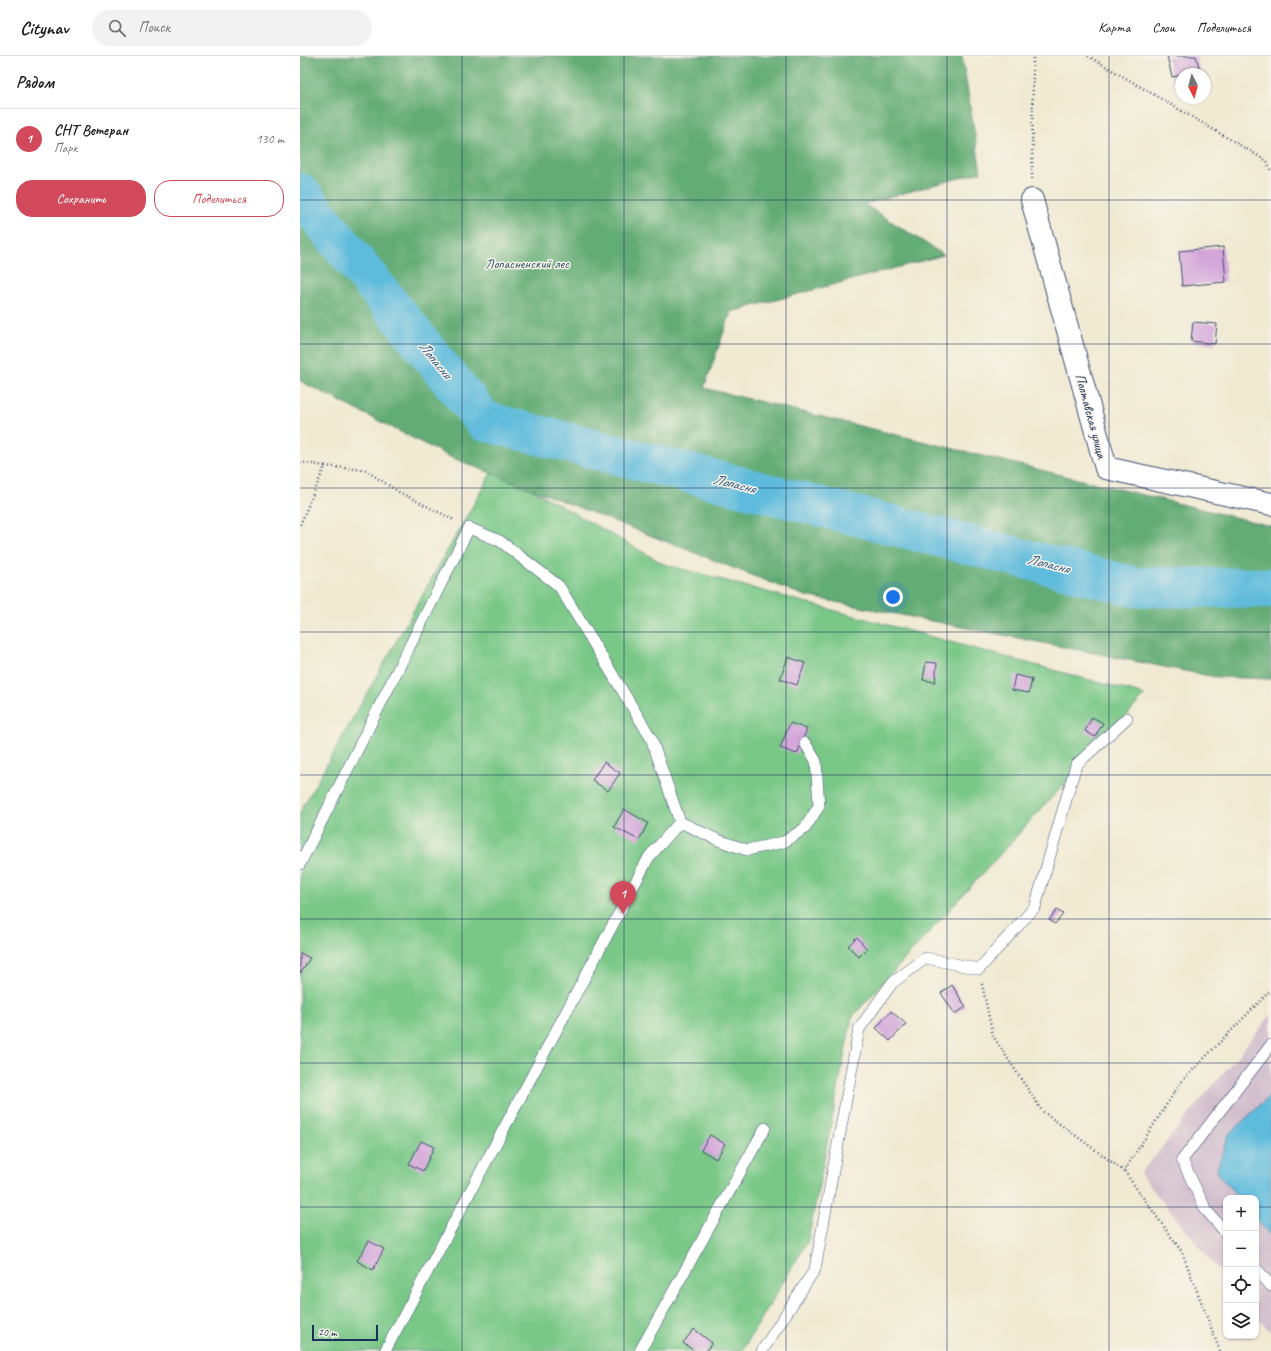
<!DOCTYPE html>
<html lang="ru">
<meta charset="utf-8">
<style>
body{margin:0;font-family:Caveat,sans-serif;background:#f2f2f2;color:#202124}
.controls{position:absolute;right:12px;bottom:12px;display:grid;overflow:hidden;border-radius:8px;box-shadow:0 1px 3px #0004}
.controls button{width:36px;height:36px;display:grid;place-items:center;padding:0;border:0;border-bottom:1px solid #e0e0e0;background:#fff;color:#202124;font:20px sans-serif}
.compass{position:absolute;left:875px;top:12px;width:36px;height:36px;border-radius:50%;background:#fff;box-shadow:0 1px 3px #0004;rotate:174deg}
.scale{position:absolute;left:12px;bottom:10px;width:66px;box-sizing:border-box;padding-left:4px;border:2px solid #1b2f5e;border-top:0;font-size:11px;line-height:14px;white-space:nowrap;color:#1b2f5e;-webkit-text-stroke:3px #f7f3e8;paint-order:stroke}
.you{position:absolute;left:593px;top:541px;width:14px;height:14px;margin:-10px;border:3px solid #fff;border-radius:50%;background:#1a73e8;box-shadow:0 0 0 6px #1a73e833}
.badge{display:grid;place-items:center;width:26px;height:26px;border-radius:50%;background:#d1495b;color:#fff;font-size:13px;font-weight:700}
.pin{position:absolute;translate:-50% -33px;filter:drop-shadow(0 1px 2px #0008)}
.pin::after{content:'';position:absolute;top:21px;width:14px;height:12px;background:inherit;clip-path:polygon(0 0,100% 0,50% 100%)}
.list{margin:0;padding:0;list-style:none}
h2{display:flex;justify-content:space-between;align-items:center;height:52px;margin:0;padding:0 16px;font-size:17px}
h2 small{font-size:13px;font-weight:400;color:#757577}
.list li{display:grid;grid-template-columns:26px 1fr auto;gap:12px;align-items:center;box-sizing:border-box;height:60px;padding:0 16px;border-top:1px solid #e0e0e0}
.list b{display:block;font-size:15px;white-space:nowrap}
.list p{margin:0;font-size:13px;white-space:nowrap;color:#757577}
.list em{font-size:13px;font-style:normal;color:#757577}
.actions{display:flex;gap:8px;padding:12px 16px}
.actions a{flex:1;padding:9px 0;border:1px solid #d1495b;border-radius:16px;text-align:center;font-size:14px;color:#d1495b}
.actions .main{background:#d1495b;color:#fff}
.icon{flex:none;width:22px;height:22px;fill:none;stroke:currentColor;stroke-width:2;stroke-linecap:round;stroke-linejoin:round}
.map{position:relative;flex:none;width:971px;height:1295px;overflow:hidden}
header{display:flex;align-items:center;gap:24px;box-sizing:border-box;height:56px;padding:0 20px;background:#fff;border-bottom:1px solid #e0e0e0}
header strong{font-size:19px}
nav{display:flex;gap:22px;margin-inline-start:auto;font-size:14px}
.search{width:280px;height:36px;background:#f2f2f2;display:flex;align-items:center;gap:10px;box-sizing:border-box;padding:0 14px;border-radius:22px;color:#757577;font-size:15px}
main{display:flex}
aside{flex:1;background:#fff}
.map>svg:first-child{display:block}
.industrial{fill:#d1bdcc}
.green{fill:#7ac888;stroke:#4a7c73}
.forest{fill:#63ac74;stroke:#3f6e69}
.water{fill:#5ebbdc;stroke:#3c759d}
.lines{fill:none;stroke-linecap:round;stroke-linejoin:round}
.river{stroke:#5ebbdc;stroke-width:40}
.building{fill:#d3a5da}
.service-casing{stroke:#3b4b70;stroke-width:12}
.minor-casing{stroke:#3b4b70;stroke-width:24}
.path{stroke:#3b4b70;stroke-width:2.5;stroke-dasharray:1 3;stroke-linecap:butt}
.service{stroke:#fff;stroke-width:11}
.minor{stroke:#fff;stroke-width:22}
.grid{fill:none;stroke:#1b2f5e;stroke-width:1;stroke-opacity:0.55}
.labels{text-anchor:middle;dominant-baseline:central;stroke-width:3;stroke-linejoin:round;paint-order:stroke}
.park-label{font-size:14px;fill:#335568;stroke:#f7f3e8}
.street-label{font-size:14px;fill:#1b2f5e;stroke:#f7f3e8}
.water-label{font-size:15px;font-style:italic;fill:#2f5984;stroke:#f7f3e8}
</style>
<header>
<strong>Citynav</strong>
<div class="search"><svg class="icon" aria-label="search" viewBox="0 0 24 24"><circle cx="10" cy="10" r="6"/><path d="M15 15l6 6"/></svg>Поиск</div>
<nav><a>Карта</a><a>Слои</a><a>Поделиться</a></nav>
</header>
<main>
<aside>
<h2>Рядом<small></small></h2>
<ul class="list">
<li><span class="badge">1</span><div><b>СНТ Ветеран</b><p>Парк</p></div><em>130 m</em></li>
</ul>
<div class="actions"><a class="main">Сохранить</a><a>Поделиться</a></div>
</aside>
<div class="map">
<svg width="971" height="1295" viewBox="0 0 971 1295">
<rect width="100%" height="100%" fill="#f7f3e8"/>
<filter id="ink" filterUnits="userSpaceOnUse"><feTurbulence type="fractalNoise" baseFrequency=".025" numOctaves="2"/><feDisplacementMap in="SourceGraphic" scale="8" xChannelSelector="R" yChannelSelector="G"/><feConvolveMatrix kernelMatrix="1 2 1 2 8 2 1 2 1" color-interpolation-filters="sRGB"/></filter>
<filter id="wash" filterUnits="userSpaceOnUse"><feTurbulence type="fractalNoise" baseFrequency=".012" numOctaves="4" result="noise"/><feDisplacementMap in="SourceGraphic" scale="16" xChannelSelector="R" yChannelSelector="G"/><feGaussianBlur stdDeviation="0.9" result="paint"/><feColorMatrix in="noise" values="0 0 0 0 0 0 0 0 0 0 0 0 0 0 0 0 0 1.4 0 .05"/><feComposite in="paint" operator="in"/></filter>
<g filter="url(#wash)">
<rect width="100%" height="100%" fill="#f0ead3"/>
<path class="industrial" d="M971 959V1277L956 1259V1142H926V1223L840 1118Z"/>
<path class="green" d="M194 412 364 508 845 639 552 961 508 1185 442 1295H0V756Z"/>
<path class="forest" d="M0 0H662L681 116 564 148 644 199 431 256 404 332 971 470V623L915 621 505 540 150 401 0 325Z"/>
<path class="water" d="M971 1039V1180L956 1163V1142H939L916 1116 929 1078Z"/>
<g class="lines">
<path class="river" d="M0 137 184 365 835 531 971 532"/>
</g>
<g id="blocks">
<path class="building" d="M867 0H896L900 15 872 21Z
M923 191 926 226 882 230 879 195Z
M893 266 917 268 915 288 891 285Z
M488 601 505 607 497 629 480 623Z
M626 606 637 607 635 626 623 624Z
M715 619 732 623 729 637 712 634Z
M792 661 803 667 795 681 785 675Z
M490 667 507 673 497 698 480 692Z
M304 706 320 717 308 735 292 724Z
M324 753 348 767 339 784 314 771Z
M757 854 763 858 755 868 749 864Z
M557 881 567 893 559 901 548 890Z
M0 897 10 902 1 917 0 916Z
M652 929 666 951 655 958 641 937Z
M591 955 606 968 590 985 576 972Z
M410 1079 425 1088 416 1103 401 1094Z
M121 1085 134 1091 123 1115 109 1108Z
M69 1185 84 1193 73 1214 57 1205Z
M394 1273 412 1287 406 1295H394L383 1287Z"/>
</g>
</g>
<g filter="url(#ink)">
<use href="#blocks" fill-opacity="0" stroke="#3b4b70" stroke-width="1"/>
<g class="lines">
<defs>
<path id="service" d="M0 808 169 472 200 485 259 530 351 682 380 766 418 784 447 794 484 786 505 772 519 750 516 705 505 687
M926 1177 906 1154 882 1104 971 989
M956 1212 971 1230
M85 1295 349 801 380 766
M340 1295 465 1072
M462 1295 515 1213 559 973 592 927 626 902 679 913 735 851 776 709 827 662"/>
<path id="minor" d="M732 144 806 412 971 448"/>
</defs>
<use href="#service" class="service-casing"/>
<use href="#minor" class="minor-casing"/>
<path class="path" d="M788 0 967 105 971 116
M732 123 733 0
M0 406 25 410 0 469
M25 410 65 414 99 436 154 464
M682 928 693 980 742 1055 824 1115
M920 1295 882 1196 824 1115 881 1026 971 934"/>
<use href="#service" class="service"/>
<use href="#minor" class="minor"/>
</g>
</g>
<path class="grid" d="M162 0V1295M324 0V1295M486 0V1295M647 0V1295M809 0V1295M0 144H971M0 288H971M0 432H971M0 576H971M0 719H971M0 863H971M0 1007H971M0 1151H926M956 1151H971"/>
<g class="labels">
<g class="park-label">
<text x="227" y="207">Лопасненский лес</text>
</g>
<g class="street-label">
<text transform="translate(791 360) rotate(75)">Полтавская улица</text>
</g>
<g class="water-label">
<text transform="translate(135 304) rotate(51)">Лопасня</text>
<text transform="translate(434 428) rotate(14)">Лопасня</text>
<text transform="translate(748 508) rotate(14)">Лопасня</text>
</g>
</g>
</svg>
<div class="controls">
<button>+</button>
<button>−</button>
<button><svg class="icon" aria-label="locate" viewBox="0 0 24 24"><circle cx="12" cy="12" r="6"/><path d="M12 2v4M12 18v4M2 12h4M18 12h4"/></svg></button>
<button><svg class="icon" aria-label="layers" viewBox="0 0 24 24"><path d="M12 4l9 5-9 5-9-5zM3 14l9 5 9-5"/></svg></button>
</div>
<svg class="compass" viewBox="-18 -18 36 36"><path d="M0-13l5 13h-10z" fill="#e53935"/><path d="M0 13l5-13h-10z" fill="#757577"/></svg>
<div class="scale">20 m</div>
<div class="you"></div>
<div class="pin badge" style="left:323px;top:858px">1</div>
</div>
</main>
